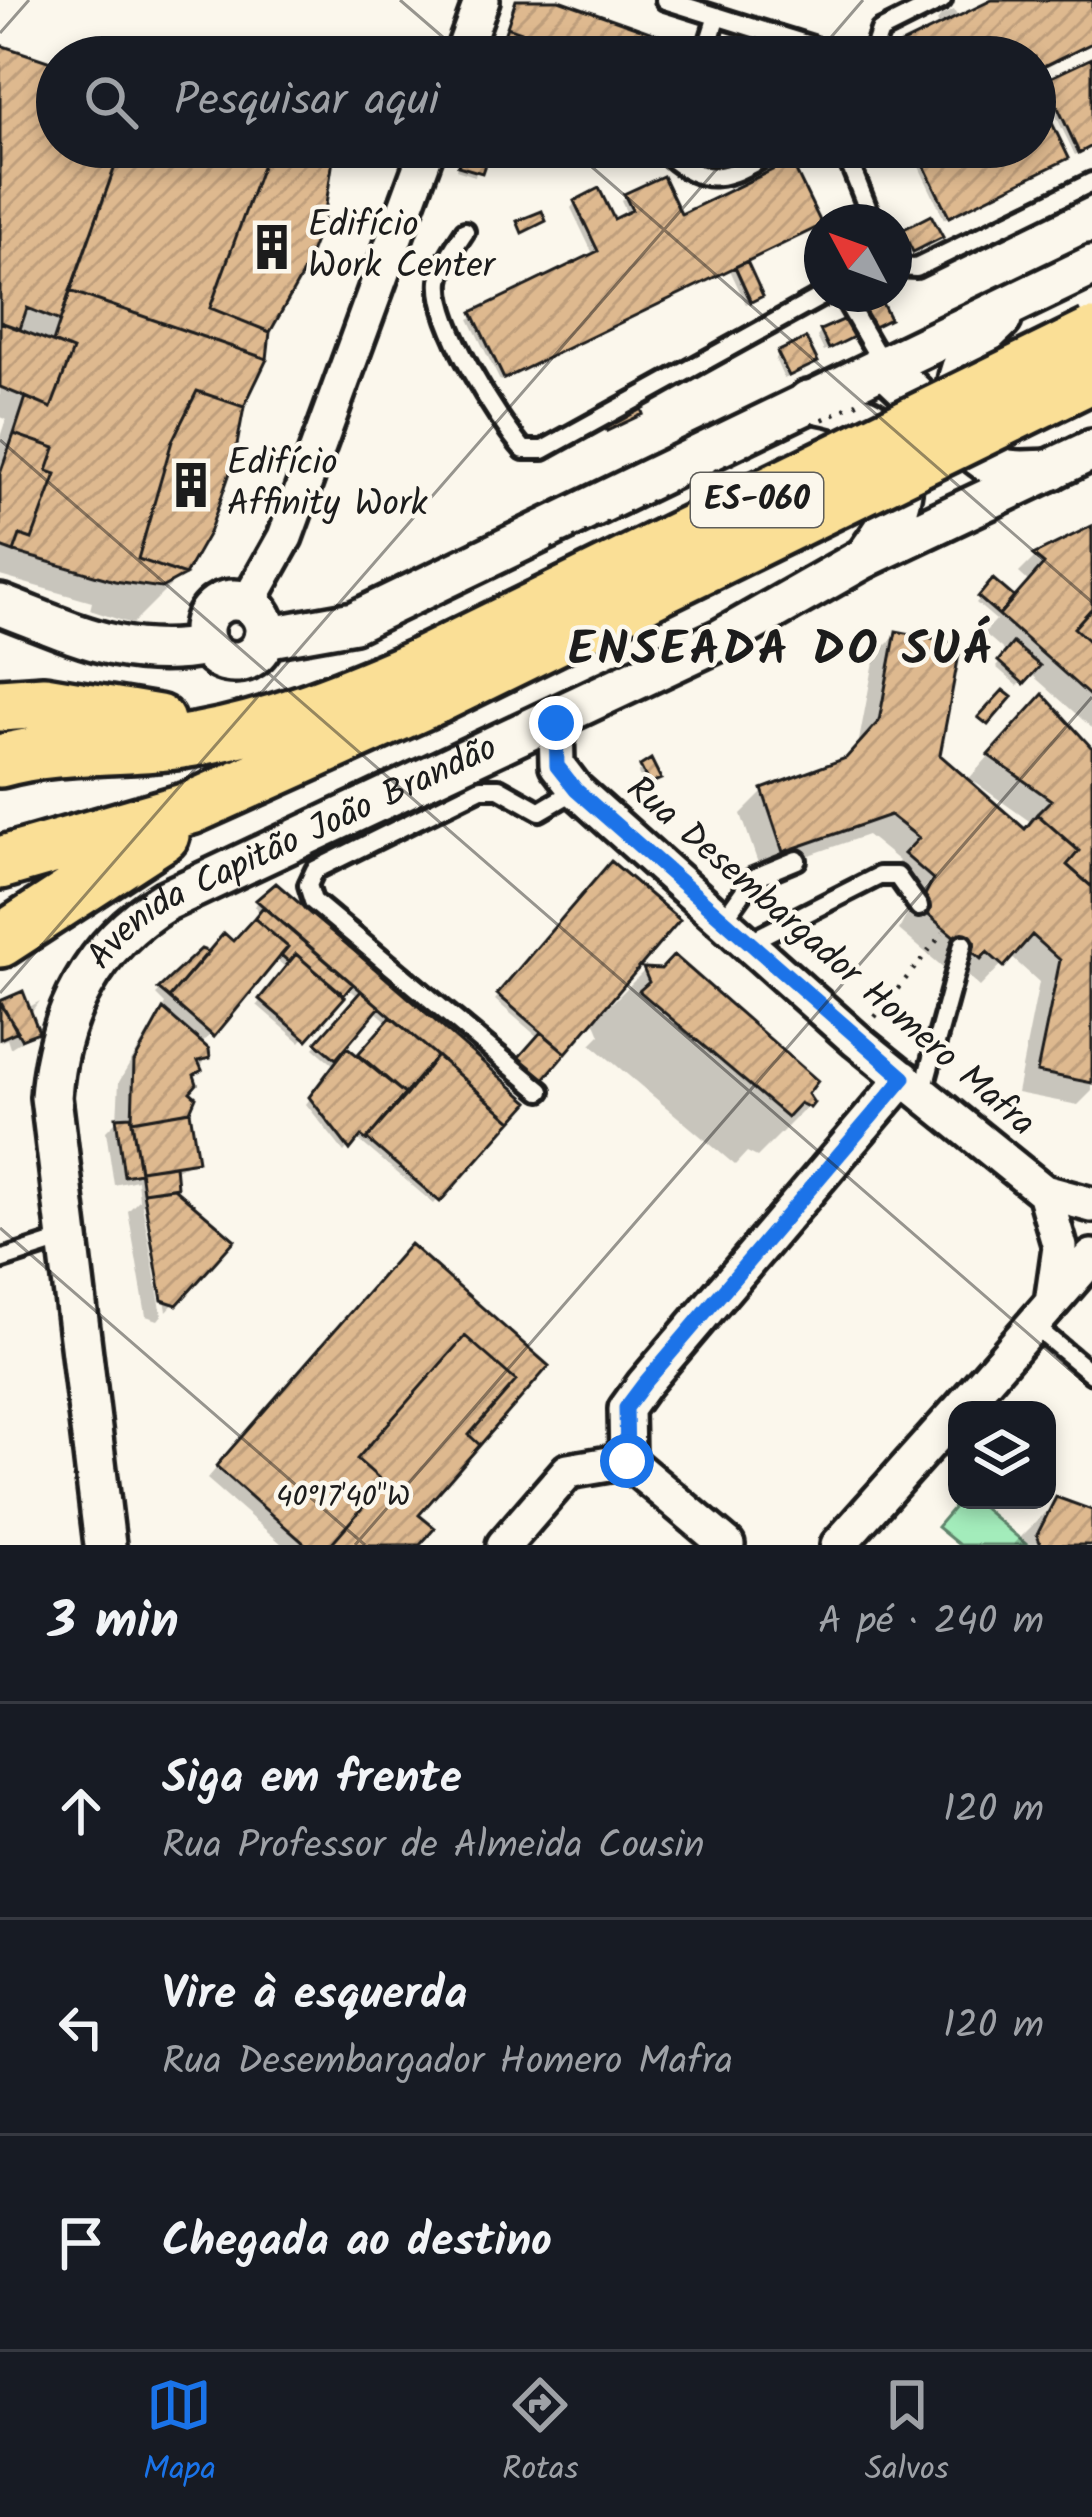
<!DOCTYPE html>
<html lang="pt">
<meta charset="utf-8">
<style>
body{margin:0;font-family:Kalam,sans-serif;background:#242831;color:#f1f3f6}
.controls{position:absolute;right:36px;bottom:36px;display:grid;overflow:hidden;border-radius:24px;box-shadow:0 6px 18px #0003}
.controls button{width:108px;height:108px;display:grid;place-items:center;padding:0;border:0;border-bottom:3px solid #363941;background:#171b24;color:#f1f3f6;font:60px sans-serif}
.compass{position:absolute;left:804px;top:204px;width:108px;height:108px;border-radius:50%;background:#171b24;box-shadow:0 6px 18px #0003;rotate:311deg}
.stop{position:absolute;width:36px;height:36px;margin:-27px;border:9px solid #1a73e8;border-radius:50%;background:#fff}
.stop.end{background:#1a73e8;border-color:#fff;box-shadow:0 3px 12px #0008}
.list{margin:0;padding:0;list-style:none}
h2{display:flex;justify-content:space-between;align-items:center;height:156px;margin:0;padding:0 48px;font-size:51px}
h2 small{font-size:39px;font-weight:400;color:#9ea1a6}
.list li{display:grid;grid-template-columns:78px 1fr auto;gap:36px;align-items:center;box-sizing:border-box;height:216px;padding:0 48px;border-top:3px solid #363941}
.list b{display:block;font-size:45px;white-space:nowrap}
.list p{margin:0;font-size:39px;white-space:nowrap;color:#9ea1a6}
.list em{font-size:39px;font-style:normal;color:#9ea1a6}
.icon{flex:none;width:66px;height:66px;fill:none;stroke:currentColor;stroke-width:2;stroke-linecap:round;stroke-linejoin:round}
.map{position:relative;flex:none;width:1092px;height:1545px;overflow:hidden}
.search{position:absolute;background:#171b24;box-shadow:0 6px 18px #0003;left:36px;right:36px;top:36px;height:132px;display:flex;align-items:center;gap:30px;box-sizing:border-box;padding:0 42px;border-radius:66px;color:#9ea1a6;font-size:45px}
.sheet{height:804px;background:#171b24}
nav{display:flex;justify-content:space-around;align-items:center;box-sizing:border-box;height:168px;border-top:3px solid #363941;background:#171b24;font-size:33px;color:#9ea1a6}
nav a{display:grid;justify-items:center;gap:6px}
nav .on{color:#1a73e8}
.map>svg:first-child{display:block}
.green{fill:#a3ecbb;stroke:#60846c;stroke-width:3}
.shadow{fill:#0003;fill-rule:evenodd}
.building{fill:url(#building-hatch);stroke:#1c1c1c;stroke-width:3}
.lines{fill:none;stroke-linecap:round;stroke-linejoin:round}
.service-casing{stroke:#1c1c1c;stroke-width:26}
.minor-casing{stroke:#1c1c1c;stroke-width:42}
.tertiary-casing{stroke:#1c1c1c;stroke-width:48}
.primary-casing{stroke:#1c1c1c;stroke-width:60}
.path{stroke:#1c1c1c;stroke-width:4.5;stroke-dasharray:3 9;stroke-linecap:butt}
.service{stroke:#fbf7ec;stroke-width:16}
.minor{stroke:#fbf7ec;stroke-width:33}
.tertiary{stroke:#fbf7ec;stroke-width:39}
.primary{stroke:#fadf96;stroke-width:51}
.primary-bridge-casing{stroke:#1c1c1c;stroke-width:60;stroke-linecap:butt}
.path-bridge{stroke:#1c1c1c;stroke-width:4.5;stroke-dasharray:3 9;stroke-linecap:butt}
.primary-bridge{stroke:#fadf96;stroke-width:51}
.route{stroke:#1a73e8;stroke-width:15}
.ticks{fill:none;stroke:#1c1c1c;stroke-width:3;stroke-opacity:0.45}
.labels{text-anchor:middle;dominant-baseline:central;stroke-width:9;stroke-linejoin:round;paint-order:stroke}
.shield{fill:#fbf7ec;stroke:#5f5e5a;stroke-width:3}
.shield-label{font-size:33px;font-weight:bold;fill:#1c1c1c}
.poi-label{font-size:36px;fill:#1c1c1c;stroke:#fbf7ec;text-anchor:start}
.street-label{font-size:36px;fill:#1c1c1c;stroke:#fbf7ec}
.district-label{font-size:48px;font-weight:bold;letter-spacing:3px;fill:#1c1c1c;stroke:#fbf7ec}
.ticks-label{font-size:30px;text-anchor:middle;fill:#1c1c1c;stroke:#fbf7ec;stroke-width:9;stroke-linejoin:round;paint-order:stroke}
</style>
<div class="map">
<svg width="1092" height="1545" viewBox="0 0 1092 1545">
<defs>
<pattern id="building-hatch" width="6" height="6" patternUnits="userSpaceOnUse" patternTransform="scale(3)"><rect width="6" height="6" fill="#deb98f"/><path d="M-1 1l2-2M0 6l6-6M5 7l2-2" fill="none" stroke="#be9e7b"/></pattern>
</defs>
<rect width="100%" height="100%" fill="#fbf7ec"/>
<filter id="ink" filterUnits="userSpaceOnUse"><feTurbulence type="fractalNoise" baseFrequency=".00833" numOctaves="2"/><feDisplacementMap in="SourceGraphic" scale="24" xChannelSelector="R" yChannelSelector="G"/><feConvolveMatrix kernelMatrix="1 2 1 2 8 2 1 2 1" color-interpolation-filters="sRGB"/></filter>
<g filter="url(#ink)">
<path class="green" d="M960 1500H974L1027 1545H959L937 1527Z"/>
<path class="shadow" d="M515 0H550L650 57H576L525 39 519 57H495Z
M999 0H1092V43L1035 70V57H884L940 29 937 21 941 16 954 10 959 20Z
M0 48 57 68V147H332L182 574 132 624 90 610 92 602 0 576V437L6 419 0 417Z
M1092 61V146L1075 155 1042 87Z
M1035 94 1061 162 944 219 911 150 1035 147Z
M464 147H488L475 176 456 170Z
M626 197 680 218 819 224 744 263 760 296 755 300 746 304 730 270 500 381 469 319 594 256 571 208 575 203 612 224 628 216 621 201Z
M904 233 935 241 908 254 899 237Z
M882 323 824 351 817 337 821 332Z
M779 355 814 362 784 379 775 359Z
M1092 530V728L1030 673 1018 686 996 667 1008 654 984 633 996 620 976 603 993 584 1013 601 1029 582 1019 573 1035 557Z
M897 634 936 756 966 782 1021 720 1092 752V1091L1078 1105 1017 1093 1039 982 1010 956 980 987 963 972 957 979 899 930 913 902 884 878 899 861 867 835 761 872 741 814 763 792 844 762 858 746 875 656ZM973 781 1032 823 1024 832 970 785Z
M642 768 657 779 644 787 638 773Z
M612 865 605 1003 609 1006 644 971 661 972 674 959 814 1081 804 1094 811 1103 757 1157 747 1152 735 1165 591 1044 600 1035 593 1018 537 1082 516 1064 539 1038 495 1000Z
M276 887 524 1102 434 1204 362 1143 355 1139 344 1152 306 1104 335 1066 314 1048 359 997 347 987 300 1042 257 1005 286 968 275 958 201 1045 207 1057 185 1093 194 1160 171 1173 170 1188 231 1240 167 1311 148 1204H142L162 1315 158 1320 146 1316 128 1211 139 1200 137 1180 114 1185 106 1131 117 1120 119 1082 165 1004 156 995 194 960 232 944 261 913 254 906ZM374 1010 389 1023 358 1058 342 1047Z
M21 995 26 1009 40 1001 29 1016 35 1032 10 1048 7 1039 0 1042V1005Z
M399 1258 416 1545H283L207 1479Z
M1057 1501 1092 1514V1545H1013Z"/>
<path class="building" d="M516 0H559L661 36 653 57H592L507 27Z
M992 0H1092V43L1035 71V57H885L883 53Z
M507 27 530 35 522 57H496Z
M0 45 57 64V147H122L60 321 27 308 20 329 0 322Z
M1092 58V146L1079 153 1045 80Z
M1035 88 1069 158 949 217 915 147H1035Z
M122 147H269L210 308 270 332 267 359 70 291Z
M269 147H335L324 217 301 277 270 332 210 308Z
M465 147H491L482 173 458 166Z
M791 161 822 225 504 379 472 312 598 251 574 201 599 188 614 219 632 210 624 194 663 176 681 214Z
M542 211 546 221 522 233 517 221Z
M931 215 943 237 913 252 902 230Z
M747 261 763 296 751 302 735 267Z
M70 291 267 359 244 407 197 391 172 441 138 559 185 575 161 588 115 581 14 552 20 535 32 539 56 474 47 471 55 448 14 434 26 397 51 408 73 350 53 342Z
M882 303 890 319 829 349 820 330Z
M0 322 73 350 51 408 0 387Z
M806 338 818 362 789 376 777 352Z
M197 391 244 407 234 461 209 533 185 575 138 559 172 441Z
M640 406 643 414 607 431 603 423Z
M14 434 55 448 47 471 56 474 32 539 20 535 14 552 0 547V474Z
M1092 526V608L1074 628 1092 644V698L999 615 1044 564 1033 555Z
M993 579 1014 597 999 615 978 597Z
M1092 608V644L1074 628Z
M896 631 961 644 940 755 1025 829 1037 814 1079 851 1067 865 1092 887V1083L1037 1072 1060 960 1032 935 1004 967 987 952 981 959 919 907 933 879 904 854 919 838 890 815 783 852 762 789 846 758 879 721Z
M1013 643 1040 666 1024 684 998 661Z
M1003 690 1012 697 988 725 978 717Z
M1043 694 1092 748V887L1067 865 1079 851 1037 814 1051 800 988 755Z
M651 759 661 779 649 784 640 766Z
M611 861 680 920 566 1053 497 994Z
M276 883 529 1102 512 1121 256 900Z
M263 907 353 984 344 995 296 954 289 962 281 955 288 947 254 918Z
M254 918 288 947 214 1037 169 998 224 933 233 941Z
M201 949 209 952 169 998 158 989Z
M296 954 345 997 307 1040 259 999Z
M674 955 818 1081 808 1094 814 1103 810 1108 800 1103 787 1117 639 991 649 982 643 968 661 969Z
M23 991 39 1032 21 1039 0 1001Z
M361 991 380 1007 336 1059 316 1042Z
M0 1004 18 1031 0 1039Z
M163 1009 209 1049 210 1058 198 1061 202 1070 194 1075 197 1084 190 1092 196 1097 190 1111 132 1121 134 1062Z
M391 1017 437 1056 406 1095 358 1054Z
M541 1032 566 1053 543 1080 518 1058Z
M347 1047 406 1095 366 1140 361 1136 350 1150 309 1097Z
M437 1056 512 1121 440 1202 367 1139Z
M190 1111 198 1161 140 1170 132 1121Z
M131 1116 140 1173 124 1176 116 1117Z
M175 1165 177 1187 143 1192 140 1170Z
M174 1188 235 1240 177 1305 162 1300 143 1192Z
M410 1244 549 1366 480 1445 469 1435 516 1381 465 1336 357 1459 384 1483 330 1545H306L216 1466Z
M465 1336 516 1381 469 1435 480 1445 419 1515 435 1528 420 1545H330L384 1483 357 1459Z
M1056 1497 1092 1510V1545H1041L1037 1535Z"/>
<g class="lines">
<defs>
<path id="service" d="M665 0 812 46 809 57
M704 57 717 16
M871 57 880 31 942 0
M675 147 670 157C714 196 739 168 785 147
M843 147 873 222
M465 231C455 246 443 263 440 281 436 323 497 419 524 450H543L826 294
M894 267 916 268 1092 182
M842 294 883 365
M722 922 753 878 797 860
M747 943 879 876H897L919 907
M541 1091 313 901 308 885 315 870 481 788H499L540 811 576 790
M923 1091 963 944
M0 1260 65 1239
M1034 1326 1092 1374"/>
<path id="minor" d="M461 57 482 0
M248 603 285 537 428 147
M564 714 556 723 557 765 576 790 857 1041 1044 1192 1092 1205
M1044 1192 1060 1247 1052 1303
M959 1410 1092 1257
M627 1461 626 1409 644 1384 904 1078
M627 1461 727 1545
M504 1545 568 1471 627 1461
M838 1545 957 1412"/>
<g id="tertiary">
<path d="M1001 319C990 330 977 340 969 353 945 394 952 453 1004 469 1017 473 1037 470 1051 470"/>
<path d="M883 365 953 431"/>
<path d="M808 401C863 410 917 429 899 501 895 519 876 541 866 557"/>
<circle cx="234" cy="631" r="31"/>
<path d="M0 605C74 633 127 662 207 646"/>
<path d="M264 638 354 622 1092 266"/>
<path id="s1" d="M105 1545 51 1097C57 1014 94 944 165 901L720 640 866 557 1092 450"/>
</g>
<path id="primary" d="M0 705 44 702 158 721
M0 761C58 745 116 751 175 743 262 731 341 699 421 664
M0 863 191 808 437 697
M0 941 163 835"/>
</defs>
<use href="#service" class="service-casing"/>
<use href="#minor" class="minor-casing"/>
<use href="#tertiary" class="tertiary-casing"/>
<use href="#primary" class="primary-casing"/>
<path class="path" d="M875 1017 943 933"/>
<use href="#service" class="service"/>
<use href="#minor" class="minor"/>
<use href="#tertiary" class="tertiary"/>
<use href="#primary" class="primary"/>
<defs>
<path id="primary-bridge" d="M421 664 1092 335
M437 697 1092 376"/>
</defs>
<use href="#primary-bridge" class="primary-bridge-casing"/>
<path class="path-bridge" d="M552 549 859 402"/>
<use href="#primary-bridge" class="primary-bridge"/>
</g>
</g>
<g class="lines" filter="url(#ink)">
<path class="route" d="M556 723 557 766 576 790 904 1078 644 1384 626 1408 627 1461"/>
</g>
<path class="ticks" d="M400 0 466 57M0 33 29 0M814 57 863 0M569 147 1092 602M0 440 1092 1389M0 993 736 147M0 1228 365 1545M355 1545 1092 697"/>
<defs>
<symbol id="building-bare" viewBox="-9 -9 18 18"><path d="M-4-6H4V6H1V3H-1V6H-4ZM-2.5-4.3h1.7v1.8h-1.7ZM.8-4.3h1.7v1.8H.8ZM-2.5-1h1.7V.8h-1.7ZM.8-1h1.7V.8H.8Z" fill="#1c1c1c" stroke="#fbf7ec" stroke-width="2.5" paint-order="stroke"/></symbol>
</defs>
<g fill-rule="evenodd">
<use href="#building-bare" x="239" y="214" width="66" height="66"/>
<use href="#building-bare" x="158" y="452" width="66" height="66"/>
</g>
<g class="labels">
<rect class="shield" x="691" y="473" width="132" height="54" rx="9"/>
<g class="shield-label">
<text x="757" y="500">ES-060</text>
</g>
<g class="poi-label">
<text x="308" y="226">Edifício<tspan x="308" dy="41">Work Center</tspan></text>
<text x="227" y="464">Edifício<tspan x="227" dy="41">Affinity Work</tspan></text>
</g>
<g class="street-label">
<text stroke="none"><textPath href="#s1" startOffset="822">Avenida Capitão João Brandão</textPath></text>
<text transform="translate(830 957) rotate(41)">Rua Desembargador Homero Mafra</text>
</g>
<g class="district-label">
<text x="782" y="651">ENSEADA DO SUÁ</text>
</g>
</g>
<g class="ticks-label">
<text x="343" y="1506">40°17'40"W</text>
</g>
</svg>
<div class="controls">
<button><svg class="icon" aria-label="layers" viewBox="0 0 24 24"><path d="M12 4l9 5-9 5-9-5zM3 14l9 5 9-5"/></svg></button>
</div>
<svg class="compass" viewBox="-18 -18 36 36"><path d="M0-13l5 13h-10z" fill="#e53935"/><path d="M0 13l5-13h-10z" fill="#9ea1a6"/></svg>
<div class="stop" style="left:627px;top:1461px"></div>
<div class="stop end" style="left:556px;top:723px"></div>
<div class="search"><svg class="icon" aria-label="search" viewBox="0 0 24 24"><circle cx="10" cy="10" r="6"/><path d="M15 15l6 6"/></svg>Pesquisar aqui</div>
</div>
<section class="sheet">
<h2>3 min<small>A pé · 240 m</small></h2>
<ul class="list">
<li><svg class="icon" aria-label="ahead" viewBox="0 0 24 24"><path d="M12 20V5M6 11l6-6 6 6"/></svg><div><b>Siga em frente</b><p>Rua Professor de Almeida Cousin</p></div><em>120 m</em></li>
<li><svg class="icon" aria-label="left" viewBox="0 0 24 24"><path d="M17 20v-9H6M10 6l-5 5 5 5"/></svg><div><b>Vire à esquerda</b><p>Rua Desembargador Homero Mafra</p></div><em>120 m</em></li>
<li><svg class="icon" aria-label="arrive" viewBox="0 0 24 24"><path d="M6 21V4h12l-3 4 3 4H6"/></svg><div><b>Chegada ao destino</b></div></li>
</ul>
</section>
<nav>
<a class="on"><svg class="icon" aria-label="map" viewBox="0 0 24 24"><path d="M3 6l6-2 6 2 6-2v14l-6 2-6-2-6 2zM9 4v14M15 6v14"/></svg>Mapa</a>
<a><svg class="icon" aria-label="directions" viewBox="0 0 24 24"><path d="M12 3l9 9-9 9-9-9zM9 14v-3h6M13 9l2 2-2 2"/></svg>Rotas</a>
<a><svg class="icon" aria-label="saved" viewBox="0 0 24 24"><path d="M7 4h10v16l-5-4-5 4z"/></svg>Salvos</a>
</nav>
